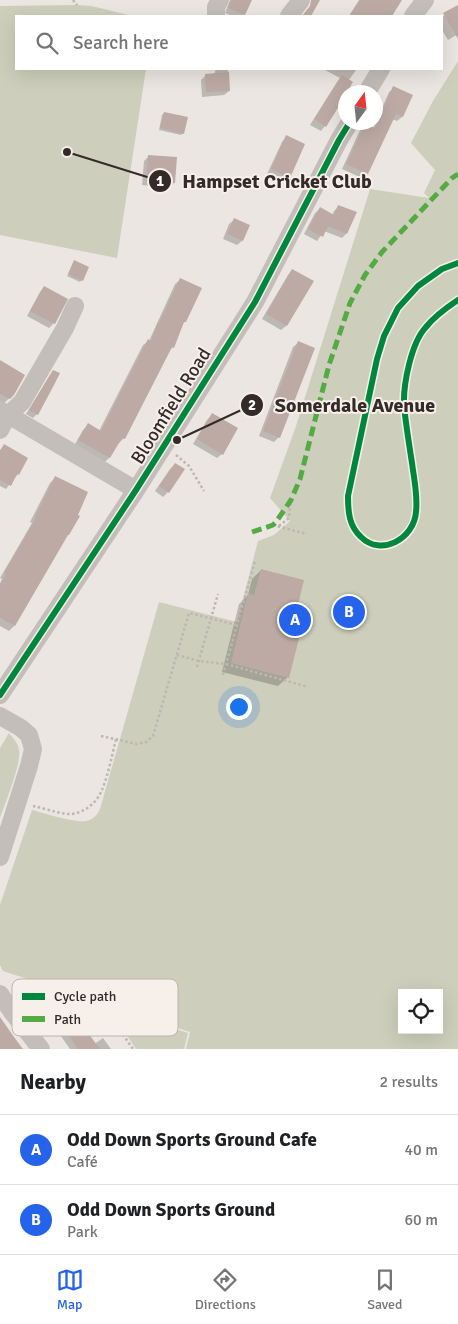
<!DOCTYPE html>
<meta charset="utf-8">
<style>
body{margin:0;font-family:Signika,sans-serif;background:#f6f6f6;color:#202124}
.controls{position:absolute;right:15px;bottom:15px;display:grid;overflow:hidden;border-radius:0px;box-shadow:0 5px 20px #0002}
.controls button{width:45px;height:45px;display:grid;place-items:center;padding:0;border:0;border-bottom:1px solid #e0e0e0;background:#fff;color:#202124;font:25px sans-serif}
.compass{position:absolute;left:338px;top:85px;width:45px;height:45px;border-radius:50%;background:#fff;box-shadow:0 5px 20px #0002;rotate:15deg}
.you{position:absolute;left:238px;top:706px;width:18px;height:18px;margin:-12px;border:4px solid #fff;border-radius:50%;background:#1a73e8;box-shadow:0 0 0 8px #1a73e833}
.badge{display:grid;place-items:center;width:32px;height:32px;border-radius:50%;background:#2563eb;color:#fff;font-size:16px;font-weight:700}
.pin{position:absolute;translate:-50% -50%;border:2px solid #fff;box-shadow:0 1px 5px #0006}
.list{margin:0;padding:0;list-style:none}
h2{display:flex;justify-content:space-between;align-items:center;height:65px;margin:0;padding:0 20px;font-size:21px}
h2 small{font-size:16px;font-weight:400;color:#757577}
.list li{display:grid;grid-template-columns:32px 1fr auto;gap:15px;align-items:center;box-sizing:border-box;height:70px;padding:0 20px;border-top:1px solid #e0e0e0}
.list b{display:block;font-size:19px;white-space:nowrap}
.list p{margin:0;font-size:16px;white-space:nowrap;color:#757577}
.list em{font-size:16px;font-style:normal;color:#757577}
.icon{flex:none;width:28px;height:28px;fill:none;stroke:currentColor;stroke-width:2;stroke-linecap:round;stroke-linejoin:round}
.map{position:relative;flex:none;width:458px;height:1049px;overflow:hidden}
.search{position:absolute;background:#fff;box-shadow:0 5px 20px #0002;left:15px;right:15px;top:15px;height:55px;display:flex;align-items:center;gap:12px;box-sizing:border-box;padding:0 18px;border-radius:0px;color:#757577;font-size:19px}
.sheet{height:205px;background:#fff}
nav{display:flex;justify-content:space-around;align-items:center;box-sizing:border-box;height:70px;border-top:1px solid #e0e0e0;background:#fff;font-size:14px;color:#757577}
nav a{display:grid;justify-items:center;gap:2px}
nav .on{color:#2563eb}
.map>svg:first-child{display:block}
.green{fill:#cdcfbc;fill-rule:evenodd}
.shadow{fill:#0003}
.building{fill:#bdaaa4}
.lines{fill:none;stroke-linecap:round;stroke-linejoin:round}
.path{stroke:#bdb6b2;stroke-width:2.5;stroke-dasharray:2.5 2.5;stroke-linecap:butt}
.minor{stroke:#c4beba;stroke-width:18}
.quiet{stroke:#54ab44;stroke-width:5;stroke-dasharray:10 5;stroke-linecap:butt}
.cycleway-casing{stroke:#f7efe9;stroke-width:9}
.cycleway{stroke:#00873e;stroke-width:6}
.labels{text-anchor:middle;dominant-baseline:central;stroke-width:4;stroke-linejoin:round;paint-order:stroke}
.street-label{font-size:19px;fill:#342b29;stroke:#f7efe9}
.key{fill:#f7efe9;stroke:#bcb4af;stroke-width:1}
.key-label{font-size:14px;fill:#342b29}
.leader{fill:none;stroke:#342b29;stroke-width:2}
.callout-dot{fill:#342b29;stroke:#f7efe9;stroke-width:2}
.mark-label{font-size:15px;text-anchor:middle;font-weight:bold;fill:#fff}
.callout-label{font-size:20px;text-anchor:middle;font-weight:bold;fill:#342b29;stroke:#f7efe9;stroke-width:4;stroke-linejoin:round;paint-order:stroke}
</style>
<div class="map">
<svg width="458" height="1049" viewBox="0 0 458 1049">
<rect width="100%" height="100%" fill="#ebe6e1"/>
<path class="green" d="M77 5 91 6 133 16H16V69H146L117 258 0 235V6Z
M458 61V1049H186L190 1032 3 971 0 965V905L32 810C44 813 75 823 86 821 94 819 97 815 100 809L159 602 237 622 258 541 274 535 290 521 270 498 296 426 370 189 429 198 424 193 435 170 411 143 433 101ZM402 993H439V1030H402Z
M9 733C13 738 18 743 19 750 22 762 5 804 0 818V748Z
M123 1012 188 1033 184 1049H136L116 1019Z"/>
<path class="shadow" d="M230 0H251L243 16H232L225 13Z
M359 0H400L390 16H349Z
M458 6V34L448 40 442 30V17Z
M216 69H228L229 91 224 95 202 97 201 80 206 75 214 74Z
M323 69H357L348 81 351 83 325 126 321 131 310 125 337 82 340 78Z
M394 88 411 95 402 117 397 121 392 119 367 174 362 178 342 169 360 130 365 125 373 129 389 92Z
M164 113 183 133 181 135 159 130 162 115Z
M286 137 289 177 284 182 267 174 282 142Z
M149 156 174 183 169 188 142 185 144 161Z
M339 206 346 234 342 238 324 231 317 241 304 234 315 213 320 209 332 215 334 211Z
M234 220 248 226 242 241 237 245 223 239 229 224Z
M73 264 82 280 80 282 67 276Z
M292 270 312 281 286 326 281 330 262 319 288 275Z
M180 280 185 322 182 324 173 347 168 352 124 438 119 443 118 442 109 458 105 462 74 446 83 430 88 425 99 431 143 345 149 341 175 284Z
M44 287 54 323 49 328 27 316 40 292Z
M298 343 279 437 274 442 259 436 293 347Z
M0 363 13 395 4 403 0 401Z
M53 371V385L37 414 33 418 26 414 50 375Z
M212 415 222 454 217 458 193 444 207 420Z
M4 446 18 474 6 489 0 486V450Z
M175 464 168 492 163 497 155 491 170 469Z
M55 478 63 540 14 626 9 631 0 626V583L2 579 0 578 32 523 30 522 50 483Z
M261 570 296 606 288 677 278 686 222 672 239 604 248 595 252 579Z
M73 1015 85 1049H70L56 1029Z
M103 1038 111 1049H88L90 1047Z"/>
<path class="building" d="M231 0H252L245 15 228 8Z
M311 0H320L311 16H302L310 6Z
M360 0H402L392 16H349Z
M458 5V39L443 13Z
M229 72 230 91 206 92 205 74Z
M342 75 353 82 347 92H346V95L326 127 314 119Z
M393 86 413 95 403 117 396 114 368 174 346 164 365 124 375 128Z
M164 112 188 117 184 134 160 128Z
M286 135 305 144 290 178 271 169Z
M148 155 177 157 175 183 146 181Z
M338 205 357 212 347 234 328 226 323 237 308 229 320 207 334 215Z
M234 218 250 225 243 241 227 234Z
M74 260 89 267 83 281 68 274Z
M292 269 314 281 287 326 266 314Z
M180 278 202 288 186 322H184L174 348 172 347 125 439 122 438 110 458 78 440 88 423 101 431 148 339 151 341 158 322 159 323Z
M44 286 68 299 55 324 30 311Z
M298 341 315 348 280 438 263 431Z
M0 360 25 375 14 395 10 399 0 394Z
M53 370 60 373 54 385 38 415 29 410Z
M212 413 238 428 223 455 197 439Z
M4 444 28 458 19 475 17 474 11 486 0 480V451Z
M175 463 185 469 169 493 159 486Z
M55 476 88 492 78 515 80 516 69 535H68L15 626 0 618V585L6 574 4 573 36 518 35 517Z
M261 569 304 580 298 605 307 607 289 678 231 663 248 593 254 595Z
M74 1013 88 1033 100 1049H78L60 1023Z
M0 1017 14 1037 23 1049H0Z"/>
<g class="lines">
<path class="path" d="M73 0 77 5
M176 455 189 466 204 491
M273 525 307 534
M279 526 289 518 291 500
M177 655 199 661 226 664 308 687
M197 667 218 594
M223 675 255 561
M101 736 137 744 146 742 153 736 189 613 237 625
M33 806C44 808 56 813 68 814 81 815 96 804 101 792 108 777 112 755 116 739
M16 987 72 1004 113 1020 133 1049"/>
<path class="minor" d="M216 16V7L220 0
M289 16 301 0
M413 16 425 0
M367 92 381 69
M0 410 136 490
M0 430 8 415 22 402 65 328 75 306
M0 695 136 490 255 302 339 140 350 122
M0 716 21 728 29 735 33 749 29 766 0 857
M0 994 12 1012 41 1049"/>
<path class="quiet" d="M252 532 273 525 276 522 291 500 300 479 329 365 350 303 365 275 382 252 452 178 458 174"/>
<defs>
<path id="cycleway" d="M458 263 442 269 418 286 398 308 384 336 377 359 348 496C348 512 349 526 361 537 381 557 414 539 416 512 418 496 414 479 412 463 409 444 406 425 404 406 403 385 411 343 426 327 435 316 446 308 458 300
M0 695 136 490 255 302 339 140 350 122"/>
</defs>
<use href="#cycleway" class="cycleway-casing"/>
<use href="#cycleway" class="cycleway"/>
</g>
<g class="labels">
<g class="street-label">
<text transform="translate(171 406) rotate(-58)">Bloomfield Road</text>
</g>
</g>
<rect x="12" y="979" width="166" height="57" rx="8" class="key"/>
<rect x="22" y="993" width="23" height="7" fill="#00873e"/>
<rect x="22" y="1016" width="23" height="6" fill="#54ab44"/>
<g class="key-label">
<text x="54" y="1001">Cycle path</text>
<text x="54" y="1024">Path</text>
</g>
<path class="leader" d="M67 152L160 181M177 440L252 405"/>
<g class="callout-dot">
<circle cx="67" cy="152" r="5"/>
<circle cx="177" cy="440" r="5"/>
<circle cx="160" cy="181" r="12"/>
<circle cx="252" cy="405" r="12"/>
</g>
<g class="mark-label">
<text x="160" y="186">1</text>
<text x="252" y="410">2</text>
</g>
<g class="callout-label">
<text x="277" y="188">Hampset Cricket Club</text>
<text x="355" y="412">Somerdale Avenue</text>
</g>
</svg>
<div class="controls">
<button><svg class="icon" aria-label="locate" viewBox="0 0 24 24"><circle cx="12" cy="12" r="6"/><path d="M12 2v4M12 18v4M2 12h4M18 12h4"/></svg></button>
</div>
<svg class="compass" viewBox="-18 -18 36 36"><path d="M0-13l5 13h-10z" fill="#e53935"/><path d="M0 13l5-13h-10z" fill="#757577"/></svg>
<div class="you"></div>
<div class="pin badge" style="left:295px;top:620px">A</div>
<div class="pin badge" style="left:349px;top:612px">B</div>
<div class="search"><svg class="icon" aria-label="search" viewBox="0 0 24 24"><circle cx="10" cy="10" r="6"/><path d="M15 15l6 6"/></svg>Search here</div>
</div>
<section class="sheet">
<h2>Nearby<small>2 results</small></h2>
<ul class="list">
<li><span class="badge">A</span><div><b>Odd Down Sports Ground Cafe</b><p>Café</p></div><em>40 m</em></li>
<li><span class="badge">B</span><div><b>Odd Down Sports Ground</b><p>Park</p></div><em>60 m</em></li>
</ul>
</section>
<nav>
<a class="on"><svg class="icon" aria-label="map" viewBox="0 0 24 24"><path d="M3 6l6-2 6 2 6-2v14l-6 2-6-2-6 2zM9 4v14M15 6v14"/></svg>Map</a>
<a><svg class="icon" aria-label="directions" viewBox="0 0 24 24"><path d="M12 3l9 9-9 9-9-9zM9 14v-3h6M13 9l2 2-2 2"/></svg>Directions</a>
<a><svg class="icon" aria-label="saved" viewBox="0 0 24 24"><path d="M7 4h10v16l-5-4-5 4z"/></svg>Saved</a>
</nav>
